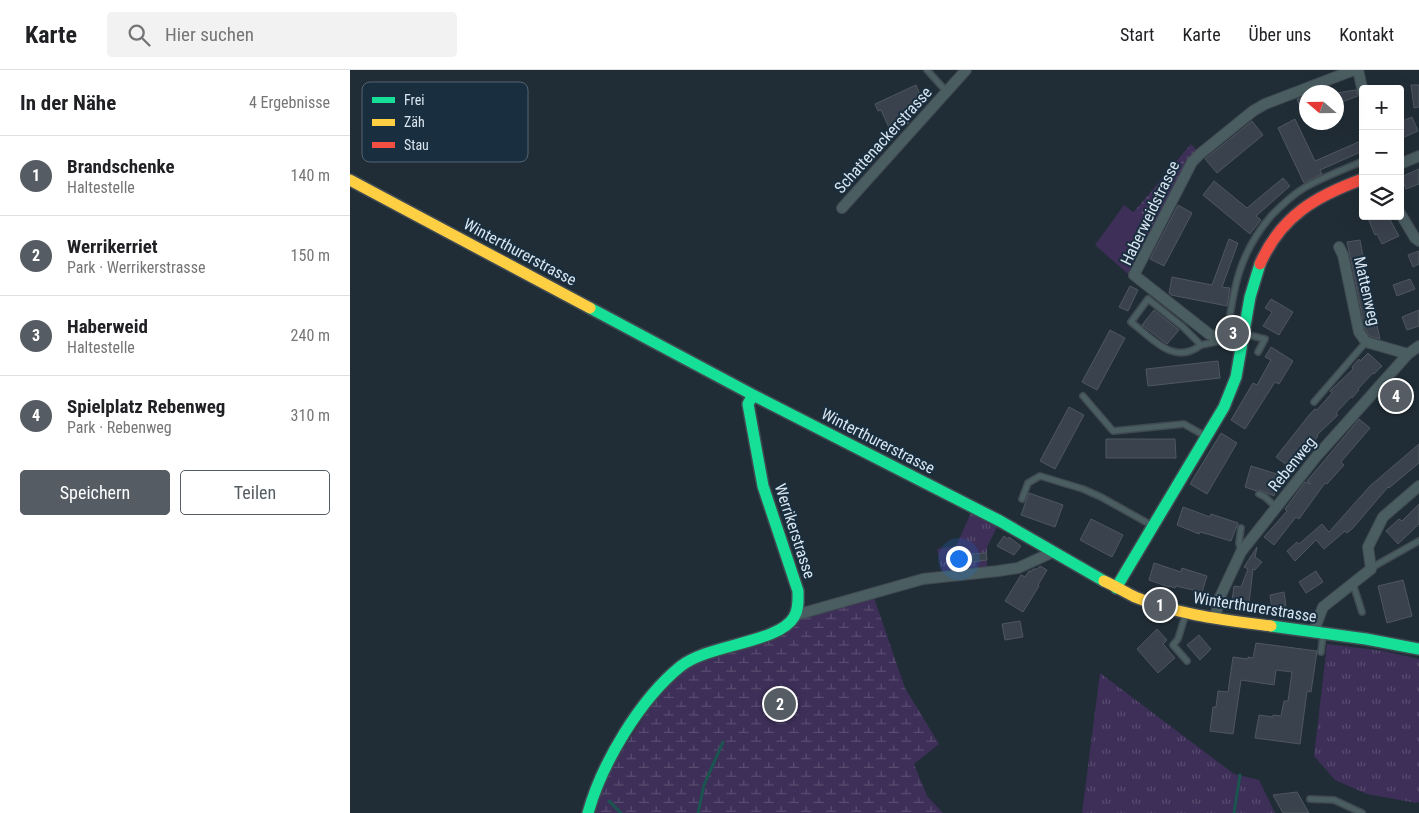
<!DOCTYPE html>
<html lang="de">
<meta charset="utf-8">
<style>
body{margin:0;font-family:"Roboto Condensed",sans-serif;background:#f2f2f2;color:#202124}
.controls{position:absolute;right:15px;top:15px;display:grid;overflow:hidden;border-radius:5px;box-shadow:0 5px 20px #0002}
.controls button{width:45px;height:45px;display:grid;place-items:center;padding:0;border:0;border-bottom:1px solid #e0e0e0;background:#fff;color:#202124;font:25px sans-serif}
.compass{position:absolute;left:949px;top:15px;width:45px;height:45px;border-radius:50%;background:#fff;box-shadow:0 5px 20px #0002;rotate:290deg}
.you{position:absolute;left:608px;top:488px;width:18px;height:18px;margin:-12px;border:4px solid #fff;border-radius:50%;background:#1a73e8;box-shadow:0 0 0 8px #1a73e833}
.badge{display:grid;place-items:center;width:32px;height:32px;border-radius:50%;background:#565c63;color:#fff;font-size:16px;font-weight:700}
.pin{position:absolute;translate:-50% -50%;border:2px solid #fff;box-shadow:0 1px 5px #0006}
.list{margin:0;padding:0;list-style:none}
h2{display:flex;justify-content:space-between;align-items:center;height:65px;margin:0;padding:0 20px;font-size:21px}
h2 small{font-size:16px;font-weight:400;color:#757577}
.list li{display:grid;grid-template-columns:32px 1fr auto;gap:15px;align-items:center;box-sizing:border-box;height:80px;padding:0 20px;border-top:1px solid #e0e0e0}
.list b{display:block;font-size:19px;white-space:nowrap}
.list p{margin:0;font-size:16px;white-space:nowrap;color:#757577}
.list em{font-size:16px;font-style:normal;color:#757577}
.actions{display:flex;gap:10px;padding:15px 20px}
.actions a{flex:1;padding:11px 0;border:1px solid #565c63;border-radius:5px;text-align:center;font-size:18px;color:#565c63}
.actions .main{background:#565c63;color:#fff}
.icon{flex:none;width:28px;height:28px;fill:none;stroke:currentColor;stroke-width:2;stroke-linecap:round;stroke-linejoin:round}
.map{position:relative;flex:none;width:1069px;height:743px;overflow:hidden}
header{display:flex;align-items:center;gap:30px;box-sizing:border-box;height:70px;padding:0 25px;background:#fff;border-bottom:1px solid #e0e0e0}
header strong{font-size:24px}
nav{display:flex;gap:28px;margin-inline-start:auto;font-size:18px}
.search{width:350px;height:45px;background:#f2f2f2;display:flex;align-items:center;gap:12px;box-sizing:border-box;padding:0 18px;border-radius:5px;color:#757577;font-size:19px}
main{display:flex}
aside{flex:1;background:#fff}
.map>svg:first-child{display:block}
.grass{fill:url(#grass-tufts)}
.wetland{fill:url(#wetland-marsh)}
.park{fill:#3d2f58}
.garden{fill:url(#garden-dots)}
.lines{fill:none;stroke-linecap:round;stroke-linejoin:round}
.stream{stroke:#1a564f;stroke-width:3}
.building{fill:#3a424e;stroke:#4f565f}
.lane-casing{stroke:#404a52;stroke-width:8}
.street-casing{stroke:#404a52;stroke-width:12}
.fast-casing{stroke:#404a52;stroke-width:14}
.slow-casing{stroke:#404a52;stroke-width:14}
.jam-casing{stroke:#404a52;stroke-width:14}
.lane{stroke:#4a5d61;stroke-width:5}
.street{stroke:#4a5d61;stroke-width:10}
.fast{stroke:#16e098;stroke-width:11}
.slow{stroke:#ffcf43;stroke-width:11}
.jam{stroke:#f24e42;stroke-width:11}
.labels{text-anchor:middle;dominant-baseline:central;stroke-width:4;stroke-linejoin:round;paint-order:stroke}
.street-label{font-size:16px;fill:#dae6f0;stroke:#192e3e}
.key{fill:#192e3e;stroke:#536573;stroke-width:1}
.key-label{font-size:14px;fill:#dae6f0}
</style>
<header>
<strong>Karte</strong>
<div class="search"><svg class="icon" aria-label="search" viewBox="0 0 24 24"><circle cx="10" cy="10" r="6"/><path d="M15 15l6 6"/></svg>Hier suchen</div>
<nav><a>Start</a><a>Karte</a><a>Über uns</a><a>Kontakt</a></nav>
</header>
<main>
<aside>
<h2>In der Nähe<small>4 Ergebnisse</small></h2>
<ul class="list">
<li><span class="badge">1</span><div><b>Brandschenke</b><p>Haltestelle</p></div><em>140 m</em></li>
<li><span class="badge">2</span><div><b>Werrikerriet</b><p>Park · Werrikerstrasse</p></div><em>150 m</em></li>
<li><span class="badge">3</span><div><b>Haberweid</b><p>Haltestelle</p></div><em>240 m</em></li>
<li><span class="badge">4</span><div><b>Spielplatz Rebenweg</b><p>Park · Rebenweg</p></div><em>310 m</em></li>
</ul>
<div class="actions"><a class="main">Speichern</a><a>Teilen</a></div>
</aside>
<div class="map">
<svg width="1069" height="743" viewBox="0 0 1069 743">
<defs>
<pattern id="grass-tufts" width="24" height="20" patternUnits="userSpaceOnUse" patternTransform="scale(1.25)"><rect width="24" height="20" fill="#3d2f58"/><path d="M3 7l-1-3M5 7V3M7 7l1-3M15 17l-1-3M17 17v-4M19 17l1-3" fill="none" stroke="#584d70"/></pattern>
<pattern id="wetland-marsh" width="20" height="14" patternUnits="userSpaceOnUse" patternTransform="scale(1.25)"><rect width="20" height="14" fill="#3d2f58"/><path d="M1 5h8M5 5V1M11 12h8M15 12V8" fill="none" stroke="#584d70"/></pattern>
<pattern id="garden-dots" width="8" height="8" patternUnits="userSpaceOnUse" patternTransform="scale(1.25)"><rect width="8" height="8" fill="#3d2f58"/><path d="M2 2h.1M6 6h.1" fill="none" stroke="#584d70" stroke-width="1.8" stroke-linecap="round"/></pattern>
</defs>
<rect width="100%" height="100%" fill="#212d36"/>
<path class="grass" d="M623 438 650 451 637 477V502L593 506 587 479 606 476Z
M977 574 1034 581 1069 589V732L1066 733 1017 724 985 710 964 686Z
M750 603 884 704 909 710 925 743H732Z"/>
<path class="wetland" d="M522 522 555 618 589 674 564 694 577 726 593 743H238L245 722 322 604 440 552Z"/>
<path class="park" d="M774 135 807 161 778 204 745 175Z"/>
<path class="garden" d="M841 74 850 84 807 161 783 143Z"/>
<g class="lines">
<path class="stream" d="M259 731 271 743
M348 743 354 715 373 672
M884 743 890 705"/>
</g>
<path class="building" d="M566 15 573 32 553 41 559 53 541 62 531 40 528 41 525 34Z
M1061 15H1069V37L1064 38Z
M1006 20 1008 26 986 34V23Z
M956 26V53L947 29Z
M1062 47 1068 61 1050 69V52Z
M945 49 965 91 1013 70V81L970 100 972 104 954 113 928 58Z
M902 51 913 65 867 103 855 89Z
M1069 99V114L1056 119 1051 107Z
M933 108 940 116 906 146 911 150 900 164 853 125 864 111 897 138Z
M828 135 842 143 814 196 800 189Z
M1017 146H1038L1049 166 1032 174 1027 164 1025 165Z
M879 169 888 173 872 217 880 218 877 236 821 225 819 223 822 207 862 215Z
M1010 170 1022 233 1030 269 1020 266 1015 259 999 181 997 172Z
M1069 181V194L1063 197 1058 185Z
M1060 209 1065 219 1047 226 1043 215Z
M780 216 788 220 778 241 769 237Z
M921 229 943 242 929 265 913 256 922 242 915 238Z
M804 240 829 260 817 274 792 255Z
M1069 240V256L1057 260 1052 247Z
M760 260 775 268 747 320 732 312Z
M921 277 943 291 929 314 925 312 895 359 881 350 903 313 907 315 921 290 915 287Z
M1018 283 1032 296 1024 304 1023 303 1008 319 1009 320 1002 328 1001 327 986 343 988 345 967 365 968 366 942 399 926 387 960 344 965 339 967 340 982 323 980 321 1003 299 1002 297 1009 289 1010 291Z
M868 291 870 308 798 316 796 299Z
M719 337 734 345 705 399 690 391Z
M1009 349 1020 358 991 392 994 395 977 414 975 413 949 449 946 447 924 475 914 467 937 441 935 439 955 412 961 414 957 411Z
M871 363 887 373 857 424 840 414Z
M756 369H825L826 388H756Z
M1069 374V393L1039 418 1038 417 1003 458 997 463 995 461 974 479 966 470 945 491 937 481 947 472 949 474 972 454 979 462 1020 416Z
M901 396 930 405 924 426 910 420 906 421 895 417Z
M679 423 713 435 705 457 671 445Z
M1069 434V454L1048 474 1036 461 1049 449 1052 451Z
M833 437 860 447 861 444 888 453 881 471 854 463 850 462 849 464 827 455Z
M741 449 773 465 762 487 730 470Z
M654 466 658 469 659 467 671 476 664 485 647 476Z
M907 477 905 487 912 492 905 500 903 499 899 533 882 530 884 516 891 517 898 499 894 497Z
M636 483 637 490 622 492V484Z
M804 493 831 502 832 498 857 506 852 522 826 516 825 518 819 516V517L799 510Z
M690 496 697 500 688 515 689 516 673 542 655 531 671 505 675 507 679 501H682L683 499H687Z
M966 501 973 512 956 523 949 512Z
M1053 510 1062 546 1037 553 1028 516Z
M934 522 936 536 922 538 920 525Z
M670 551 673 567 655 570 652 554Z
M807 559 817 570 813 574 825 588 808 603 787 579Z
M849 565 861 579 850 590 837 575Z
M906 573 967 581 961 622 957 621 950 674 905 668 909 645 923 647V645L931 646 934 631H938L942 602 926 600 924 615 891 610 883 664 860 661 863 637H866L868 621 878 622 883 587 898 589V587L903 588Z
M947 722 959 743H933L923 725Z"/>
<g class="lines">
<defs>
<path id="lane" d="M577 0 596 21
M894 264 915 269 908 282
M876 272C883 222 887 185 922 145 932 135 942 125 954 118 973 107 993 100 1013 91
M851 275C824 296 803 269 781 252L798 229 833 257 851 275 870 271
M733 326 763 361 834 354 857 367
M964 332 1016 272
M909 424 915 427 926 437
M672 429 678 413 690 406 733 419 751 427 803 456
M891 481 889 473 891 458
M1021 498 1069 471
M1003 514 1012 542
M836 543 828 569 823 575 837 591
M971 582 973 564
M960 729 984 730 1012 743"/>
<path id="street" d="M1008 0 1013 22
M1050 94 1069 86
M492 138 616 0
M1050 143 1065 168 1069 171
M989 177 993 185 1009 262 1016 272 1058 284
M891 280 859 264 784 205 842 92 850 84 903 41 915 34 1004 0
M446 545 573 509 648 501 668 498 703 482
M865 549 869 529 891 482 966 387 1058 284 1069 276
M965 563 966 555 973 537 1021 499 1018 477 1033 447 1069 416"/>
<path id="fast" d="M240 238 403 325 650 451 754 511
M766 518 874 337 886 307 900 227 910 194
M921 556 1016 569 1069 579
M238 743C252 693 290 629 331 596 359 574 429 573 444 547 449 539 448 530 448 521L413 416 398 334 403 325"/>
<path id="slow" d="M0 110 240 238
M754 511C765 516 775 522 785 527 828 545 876 550 921 556"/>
<path id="jam" d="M910 194C931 146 966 126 1013 109"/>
</defs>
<use href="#lane" class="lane-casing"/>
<use href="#street" class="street-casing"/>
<use href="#fast" class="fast-casing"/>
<use href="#slow" class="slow-casing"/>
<use href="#jam" class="jam-casing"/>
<use href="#lane" class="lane"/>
<use href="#street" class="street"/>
<use href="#fast" class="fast"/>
<use href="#slow" class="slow"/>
<use href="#jam" class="jam"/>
</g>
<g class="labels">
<g class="street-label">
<text transform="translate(533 70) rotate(-48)">Schattenackerstrasse</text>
<text transform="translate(800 143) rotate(-64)">Haberweidstrasse</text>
<text transform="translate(170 182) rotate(28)">Winterthurerstrasse</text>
<text transform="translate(1017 221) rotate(77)">Mattenweg</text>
<text transform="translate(528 371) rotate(27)">Winterthurerstrasse</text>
<text transform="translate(942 394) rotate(-51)">Rebenweg</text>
<text transform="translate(445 461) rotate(72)">Werrikerstrasse</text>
<text transform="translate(905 537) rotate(9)">Winterthurerstrasse</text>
</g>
</g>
<rect x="12" y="12" width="166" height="80" rx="8" class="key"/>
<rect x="22" y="27" width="23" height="6" fill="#16e098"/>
<rect x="22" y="49" width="23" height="7" fill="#ffcf43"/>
<rect x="22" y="72" width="23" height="6" fill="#f24e42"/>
<g class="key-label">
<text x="54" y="35">Frei</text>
<text x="54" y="57">Zäh</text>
<text x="54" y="80">Stau</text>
</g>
</svg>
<div class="controls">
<button>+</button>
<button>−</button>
<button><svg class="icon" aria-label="layers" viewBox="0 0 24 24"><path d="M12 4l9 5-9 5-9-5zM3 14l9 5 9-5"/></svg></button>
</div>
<svg class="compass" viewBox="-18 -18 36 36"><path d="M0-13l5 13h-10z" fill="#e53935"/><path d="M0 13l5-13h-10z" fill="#757577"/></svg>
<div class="you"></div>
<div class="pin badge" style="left:810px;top:535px">1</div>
<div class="pin badge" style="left:430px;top:634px">2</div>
<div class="pin badge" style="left:883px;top:263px">3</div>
<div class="pin badge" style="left:1046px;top:326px">4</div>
</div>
</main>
